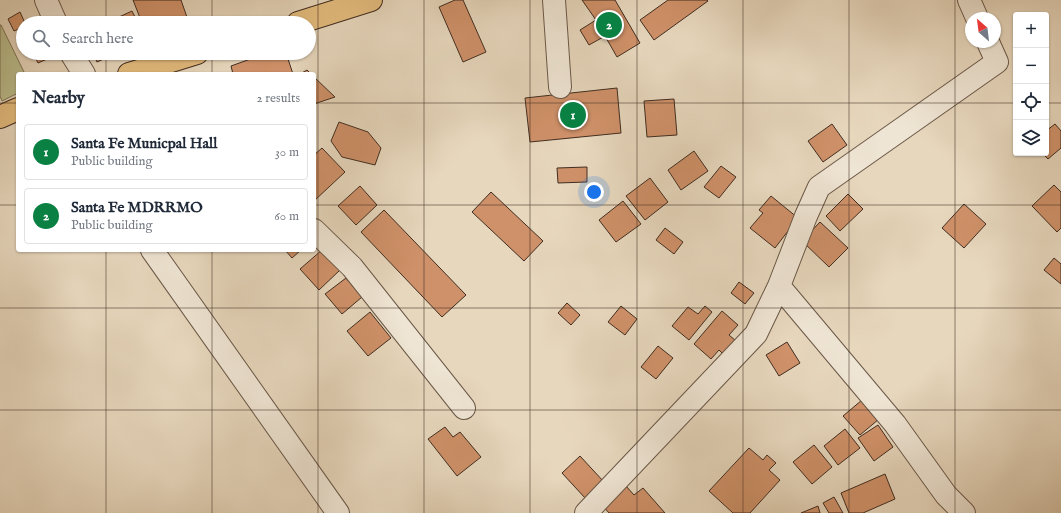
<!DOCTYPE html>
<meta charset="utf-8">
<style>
body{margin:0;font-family:"IM FELL English",serif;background:#f2f2f3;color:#1f2937}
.controls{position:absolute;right:12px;top:12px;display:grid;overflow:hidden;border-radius:4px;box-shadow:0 1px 3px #0004}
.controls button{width:36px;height:36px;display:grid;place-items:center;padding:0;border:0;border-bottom:1px solid #e0e1e3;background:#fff;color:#1f2937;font:20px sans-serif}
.compass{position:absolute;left:965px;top:12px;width:36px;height:36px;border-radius:50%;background:#fff;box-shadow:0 1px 3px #0004;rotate:332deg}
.you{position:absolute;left:594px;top:192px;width:14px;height:14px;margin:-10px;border:3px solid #fff;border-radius:50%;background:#1a73e8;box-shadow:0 0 0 6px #1a73e833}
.badge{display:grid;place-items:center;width:26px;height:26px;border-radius:50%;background:#0b8043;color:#fff;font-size:13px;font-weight:700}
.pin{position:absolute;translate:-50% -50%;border:2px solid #fff;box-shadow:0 1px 4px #0006}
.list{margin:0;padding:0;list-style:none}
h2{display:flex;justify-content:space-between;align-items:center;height:52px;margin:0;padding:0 16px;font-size:17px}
h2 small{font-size:13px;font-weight:400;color:#747a83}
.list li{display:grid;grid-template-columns:26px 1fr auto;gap:12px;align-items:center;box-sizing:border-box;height:56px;margin:0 8px 8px;padding:0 8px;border:1px solid #e0e1e3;border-radius:4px}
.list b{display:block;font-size:15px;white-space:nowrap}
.list p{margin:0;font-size:13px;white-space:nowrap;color:#747a83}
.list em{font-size:13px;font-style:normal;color:#747a83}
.icon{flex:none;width:22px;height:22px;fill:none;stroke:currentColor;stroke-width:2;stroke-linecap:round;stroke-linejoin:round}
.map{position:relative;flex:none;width:1061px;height:513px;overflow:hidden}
.search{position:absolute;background:#fff;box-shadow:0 1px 3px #0004;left:16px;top:16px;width:300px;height:44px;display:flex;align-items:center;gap:10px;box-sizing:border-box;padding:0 14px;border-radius:22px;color:#747a83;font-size:15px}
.panel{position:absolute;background:#fff;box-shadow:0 1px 3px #0004;left:16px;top:72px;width:300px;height:180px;border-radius:4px}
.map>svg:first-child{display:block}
.green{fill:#bbbd8d;stroke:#7e7557}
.building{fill:#cf9169;stroke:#402d21}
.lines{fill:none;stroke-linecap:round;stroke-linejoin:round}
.minor-casing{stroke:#6a5848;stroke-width:24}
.major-casing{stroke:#402d21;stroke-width:24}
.minor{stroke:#efe5d4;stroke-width:22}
.major{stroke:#e4bc7e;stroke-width:22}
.grid{fill:none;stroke:#402d21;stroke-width:1;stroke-opacity:0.55}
</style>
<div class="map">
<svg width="1061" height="513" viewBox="0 0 1061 513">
<rect width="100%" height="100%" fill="#e7d7bd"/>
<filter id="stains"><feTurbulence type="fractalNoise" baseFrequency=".005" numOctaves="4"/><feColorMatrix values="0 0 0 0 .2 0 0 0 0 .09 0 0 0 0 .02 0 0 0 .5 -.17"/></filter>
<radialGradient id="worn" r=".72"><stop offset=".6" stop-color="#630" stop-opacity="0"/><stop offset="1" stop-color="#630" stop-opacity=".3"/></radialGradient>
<path class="green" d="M0 25H1L25 74H18V93L2 101 0 96Z"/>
<path class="building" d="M133 0H181L189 23H142Z
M455 0H463L486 52 463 62 439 7Z
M582 0H615L640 43 617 57 605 36 589 45 580 30 596 20Z
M668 0H707L708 1 654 40 640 20Z
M132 11 138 23H121L119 17Z
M20 12 25 23H23V27L14 31 8 19Z
M33 53H61L38 63Z
M93 53H117L97 62Z
M267 53H286L293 74H233L231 66Z
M307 70 311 74H300Z
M314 77 335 97 314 104Z
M617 88 621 133 530 142 525 98Z
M674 99 677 135 647 137 644 101Z
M339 122 368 132 381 148 375 165 342 157 331 141Z
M832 124 847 145 823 162 808 141Z
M1055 124 1061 131V148L1048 159 1042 153H1046V131Z
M322 148 345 172 314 201V155Z
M694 151 708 171 681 190 668 170Z
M721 166 736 177 719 198 704 187Z
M587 167V182L558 183 557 168Z
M650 178 668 202 645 220 626 196Z
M1054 185 1061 192V228L1057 232 1032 206Z
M360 186 377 205 356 225 338 206Z
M491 192 543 241 524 261 472 212Z
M848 194 863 209 840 231 826 216Z
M771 196 798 218 775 248 750 228 763 213 759 210Z
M623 201 641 224 616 242 599 220Z
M964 204 986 224 964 248 942 228Z
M384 210 466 295 442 317 361 232Z
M820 222 848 248 829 267 802 241Z
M665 228 683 242 674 254 656 240Z
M285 250H301L292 258Z
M322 250 340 270 319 290 300 269Z
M1054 258 1061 264V284L1044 270Z
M346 278 362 297 342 314 325 294Z
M739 282 754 293 745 304 731 293Z
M567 303 580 315 571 325 558 313Z
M621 306 637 319 625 335 608 322Z
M705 306 712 312 689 340 672 326 688 307 698 314Z
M722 311 738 325 729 335 736 341 724 355 719 350 711 359 694 344Z
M370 312 391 338 368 356 347 331Z
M787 342 800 363 779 376 766 355Z
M658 346 673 358 656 379 641 367Z
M862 400 879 419 860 435 843 416Z
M878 425 893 447 874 461 858 438Z
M445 427 453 437 460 432 481 457 457 476 428 439Z
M845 429 860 448 838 465 824 446Z
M814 445 832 467 812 484 793 462Z
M749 448 763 460 767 455 776 463 769 470 780 480 750 513H733L709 491Z
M580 456 604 482 586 499 562 473Z
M885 474 895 499 863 513H849L841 493Z
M626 486 634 495 643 488 665 513H609L603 506Z
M834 497 843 513H829L823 503Z
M818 506 820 513H801Z"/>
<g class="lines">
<defs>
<path id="minor" d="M46 0 56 23
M554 0 560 87
M969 0 977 18
M71 53 84 74
M314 230 352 267 464 408
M152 250 338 513
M779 286 895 424 946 495 964 513
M586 513 756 334 779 286 806 216 819 187 997 62 988 42"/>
<path id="major" d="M298 23 371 0
M129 74 197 53
M0 117 18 109"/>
</defs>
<use href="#minor" class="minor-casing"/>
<use href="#major" class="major-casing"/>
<use href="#minor" class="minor"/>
<use href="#major" class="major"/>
</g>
<path class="grid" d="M106 0V23M212 0V23M318 0V513M424 0V513M530 0V513M637 0V513M743 0V513M849 0V513M955 0V513M106 53V74M212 53V74M0 103H18M314 103H1016M1046 103H1061M0 205H18M314 205H1061M106 250V513M212 250V513M0 308H1061M0 410H1061"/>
<rect width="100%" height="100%" filter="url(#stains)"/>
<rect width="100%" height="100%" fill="url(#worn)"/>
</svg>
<div class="controls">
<button>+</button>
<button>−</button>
<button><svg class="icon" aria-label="locate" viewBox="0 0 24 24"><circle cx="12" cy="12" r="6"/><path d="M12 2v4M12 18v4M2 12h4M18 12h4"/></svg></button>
<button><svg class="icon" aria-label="layers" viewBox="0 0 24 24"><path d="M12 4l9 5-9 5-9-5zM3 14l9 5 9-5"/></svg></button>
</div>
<svg class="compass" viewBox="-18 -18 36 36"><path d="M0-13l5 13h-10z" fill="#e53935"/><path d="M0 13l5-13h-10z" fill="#747a83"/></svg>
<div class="you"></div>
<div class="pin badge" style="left:573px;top:115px">1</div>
<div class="pin badge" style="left:609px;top:25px">2</div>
<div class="search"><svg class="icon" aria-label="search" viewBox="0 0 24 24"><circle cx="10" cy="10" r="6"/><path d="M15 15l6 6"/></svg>Search here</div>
<section class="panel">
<h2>Nearby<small>2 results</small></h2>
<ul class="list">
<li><span class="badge">1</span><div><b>Santa Fe Municpal Hall</b><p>Public building</p></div><em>30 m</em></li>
<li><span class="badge">2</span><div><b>Santa Fe MDRRMO</b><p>Public building</p></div><em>60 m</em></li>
</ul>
</section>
</div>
